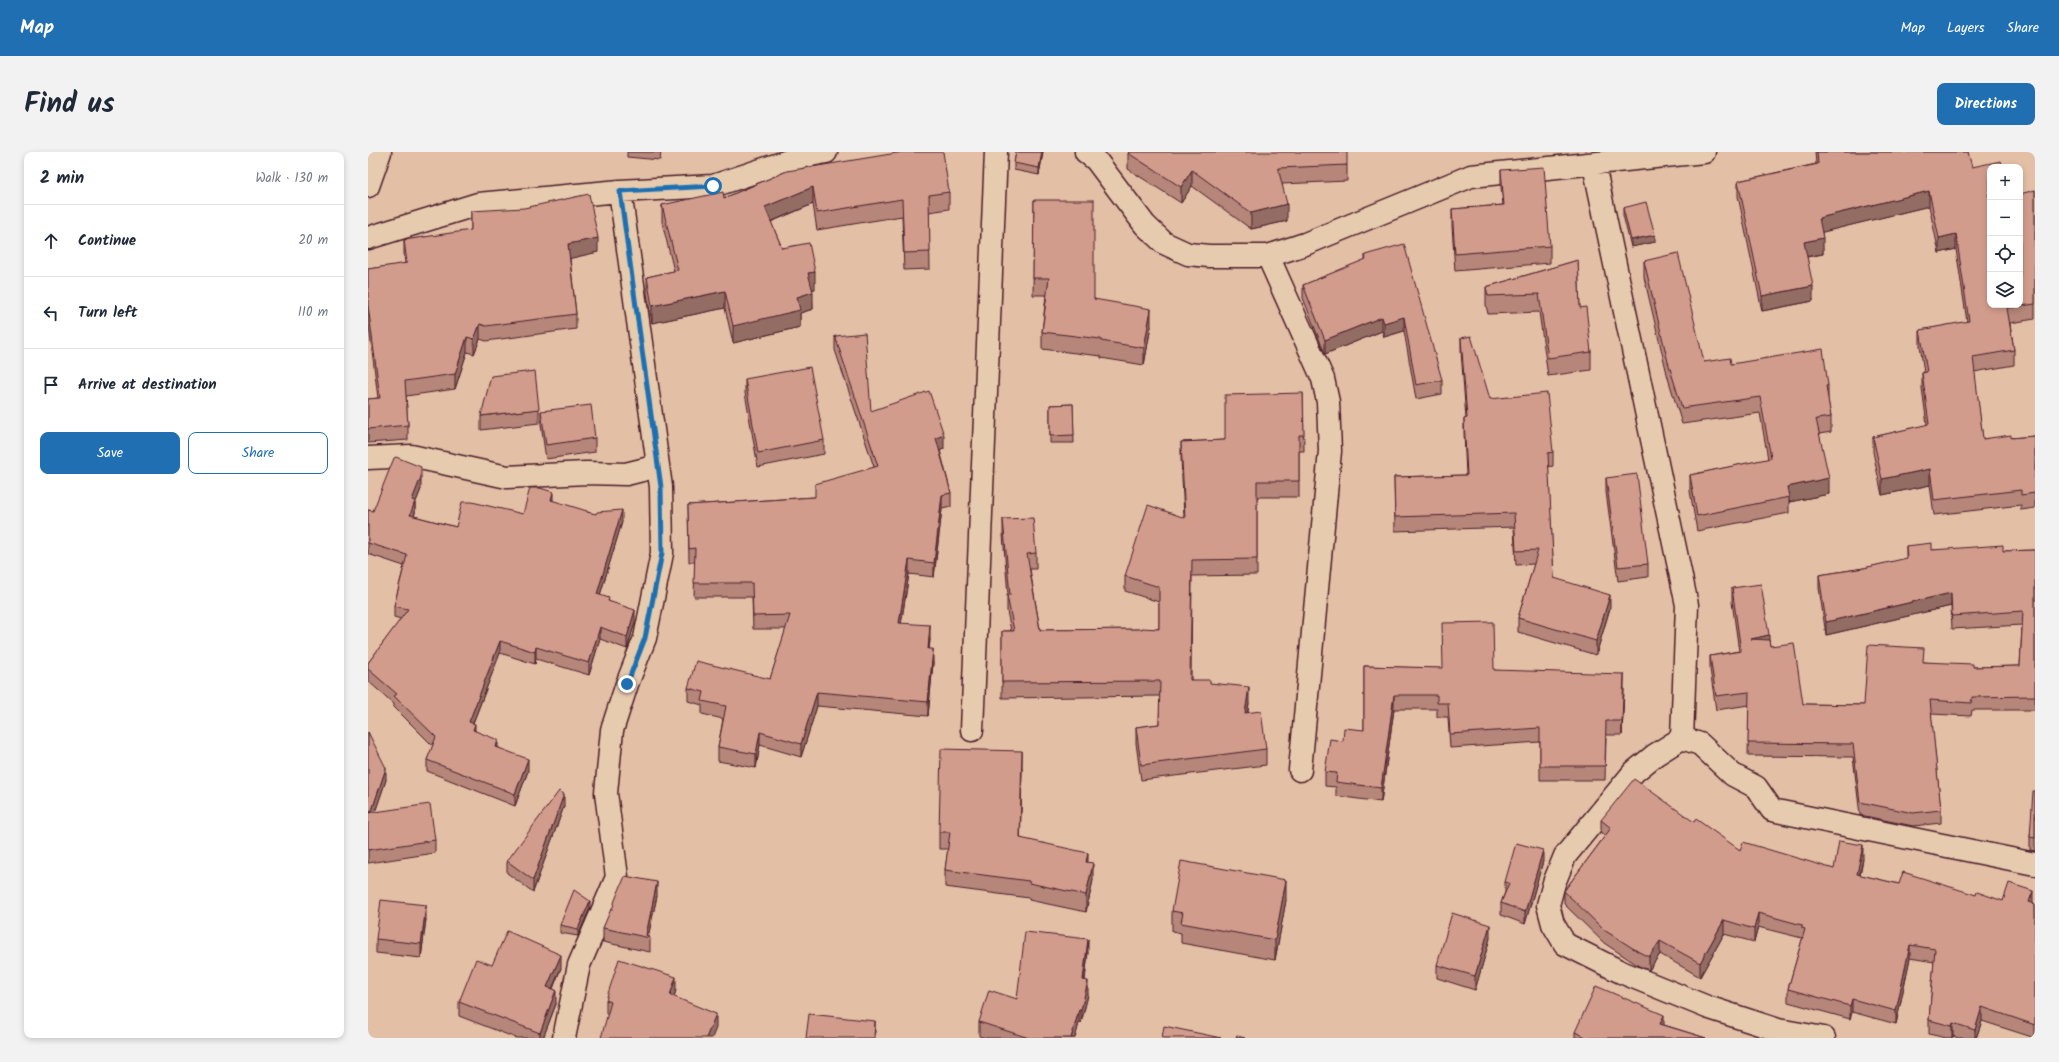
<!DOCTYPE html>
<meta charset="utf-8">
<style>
body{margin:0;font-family:Kalam,sans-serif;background:#f2f2f3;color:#1f2937}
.controls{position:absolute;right:12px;top:12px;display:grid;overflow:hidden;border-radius:8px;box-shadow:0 2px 6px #0003}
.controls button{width:36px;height:36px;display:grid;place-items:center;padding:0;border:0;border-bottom:1px solid #e0e1e3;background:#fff;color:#1f2937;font:20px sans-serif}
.stop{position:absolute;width:12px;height:12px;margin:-9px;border:3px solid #1f6fb2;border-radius:50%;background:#fff}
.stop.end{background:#1f6fb2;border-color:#fff;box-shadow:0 1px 4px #0008}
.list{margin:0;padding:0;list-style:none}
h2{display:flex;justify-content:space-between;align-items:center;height:52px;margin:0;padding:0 16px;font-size:17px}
h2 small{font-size:13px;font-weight:400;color:#747a83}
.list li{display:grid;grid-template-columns:26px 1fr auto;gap:12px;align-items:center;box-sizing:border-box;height:72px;padding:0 16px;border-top:1px solid #e0e1e3}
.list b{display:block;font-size:15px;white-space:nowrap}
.list em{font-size:13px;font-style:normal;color:#747a83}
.actions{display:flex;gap:8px;padding:12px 16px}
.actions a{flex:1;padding:9px 0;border:1px solid #1f6fb2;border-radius:8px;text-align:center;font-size:14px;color:#1f6fb2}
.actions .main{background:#1f6fb2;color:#fff}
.icon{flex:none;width:22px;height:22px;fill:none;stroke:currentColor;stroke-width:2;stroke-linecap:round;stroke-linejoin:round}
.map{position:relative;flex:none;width:1667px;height:886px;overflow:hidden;border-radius:8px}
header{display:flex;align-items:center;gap:24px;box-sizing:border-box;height:56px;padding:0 20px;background:#1f6fb2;color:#fff}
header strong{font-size:19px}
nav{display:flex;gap:22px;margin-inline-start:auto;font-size:14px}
.intro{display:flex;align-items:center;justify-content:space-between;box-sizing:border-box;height:96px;padding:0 24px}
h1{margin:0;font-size:28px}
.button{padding:10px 18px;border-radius:8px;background:#1f6fb2;color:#fff;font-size:14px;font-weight:700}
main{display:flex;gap:24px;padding:0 24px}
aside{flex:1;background:#fff;border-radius:8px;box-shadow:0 2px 6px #0003}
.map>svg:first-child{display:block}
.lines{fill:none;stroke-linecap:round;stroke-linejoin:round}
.street-casing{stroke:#4a1f2b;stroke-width:25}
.street{stroke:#e7cbae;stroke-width:22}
.wall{fill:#b58679;stroke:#4a1f2b}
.shaded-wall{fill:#936d63;stroke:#4a1f2b}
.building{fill:#d29c8d;stroke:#4a1f2b}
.route{stroke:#1f6fb2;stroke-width:5}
</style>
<header>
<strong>Map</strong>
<nav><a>Map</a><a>Layers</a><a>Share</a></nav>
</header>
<div class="intro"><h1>Find us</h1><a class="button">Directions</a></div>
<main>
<aside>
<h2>2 min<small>Walk · 130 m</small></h2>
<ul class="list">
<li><svg class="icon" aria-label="ahead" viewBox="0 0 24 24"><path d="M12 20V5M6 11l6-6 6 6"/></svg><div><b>Continue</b></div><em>20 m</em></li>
<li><svg class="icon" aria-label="left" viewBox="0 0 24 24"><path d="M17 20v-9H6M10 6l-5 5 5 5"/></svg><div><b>Turn left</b></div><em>110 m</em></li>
<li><svg class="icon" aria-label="arrive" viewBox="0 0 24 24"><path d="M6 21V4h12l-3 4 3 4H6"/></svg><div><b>Arrive at destination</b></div></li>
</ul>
<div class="actions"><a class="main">Save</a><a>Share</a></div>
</aside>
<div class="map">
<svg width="1667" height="886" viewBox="0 0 1667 886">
<rect width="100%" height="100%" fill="#e3bfa6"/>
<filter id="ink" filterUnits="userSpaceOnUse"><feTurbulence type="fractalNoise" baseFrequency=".025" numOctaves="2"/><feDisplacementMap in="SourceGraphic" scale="8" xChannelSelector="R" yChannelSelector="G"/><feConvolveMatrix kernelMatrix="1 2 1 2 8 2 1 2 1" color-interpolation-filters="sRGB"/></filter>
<g filter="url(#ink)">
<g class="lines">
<defs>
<path id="street" d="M718 0 728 8 777 73 796 91 820 102 841 104H900L937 92 1103 24 1336 0
M1226 13 1319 453 1314 586 1332 592 1365 623 1388 635 1404 658 1667 712
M0 34 12 0
M0 86 110 52 252 39 345 34 432 5 458 0
M900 104 955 227 960 250 962 299 932 618
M0 306 43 304 139 325 218 321 258 322 290 314
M604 578 628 0
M1314 586 1287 603 1266 620 1197 704 1186 731 1180 753 1185 772 1197 792 1253 820 1339 855 1410 878 1456 886
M196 886 211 813 249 725 238 641 244 578 259 532 277 486 294 401 293 335 252 39"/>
</defs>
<use href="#street" class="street-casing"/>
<use href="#street" class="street"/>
</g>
<path class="wall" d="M259 0H293L292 8 259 5Z
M648 0H675L671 23 646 18V11Z
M1447 0H1600L1622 153 1667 38V167L1642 171 1646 198V213L1606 220 1615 287 1643 286 1667 284V356L1653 358V353L1566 363 1562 333 1514 343 1505 300V285L1559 273 1554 236V221H1556L1552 193V178L1599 170 1588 97 1571 101 1561 54 1454 80 1455 102 1439 105 1445 149 1394 159 1370 44V29L1448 12Z
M760 1 979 13V29L914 32 919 69 883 77 824 34 813 51 760 17Z
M1133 18 1182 94V111L1087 119 1084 74V57L1135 53 1133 35Z
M419 19 581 40V57L561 60 562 117 536 118 534 64 449 78 445 52 403 70 414 96 447 137H444L445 157 432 161V175L365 191 357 156 284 171 279 142V125L306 119 294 70V53L356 46Z
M666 48 726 147 783 174 776 213 733 206V204L674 197V180L678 143H665Z
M1255 56 1287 90 1263 95 1255 63Z
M103 59 230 100 202 106 208 162V177L118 189 112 187 106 202 99 200 87 237 38 244 40 273V288L0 291V247L10 246 0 167V117L37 112 36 102V88L103 79Z
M997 103 1074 228V242L1048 247 1036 179 1016 185 1014 179 957 202 935 146V133L997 108Z
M1210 108 1212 156 1223 200V218L1180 224 1171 160 1120 162 1118 153V135Z
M1276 109 1336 210 1363 212 1460 233V248L1463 265V280L1451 282 1461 342 1421 350V361L1329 379 1322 339V323L1400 307 1392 261 1314 272 1300 226 1276 125Z
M467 184 503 259 576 297 572 298 583 341V355L574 357 566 425 541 422 533 472 562 487 561 497 565 511 560 564 449 554 433 605 392 593 388 616 350 609V595L355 567 334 562V553L320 549V536L402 527 418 477H385L384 445H326L327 410H321L320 353 447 345 506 315 467 198Z
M1093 186 1122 247 1185 300V314L1180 315 1186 426 1242 456 1228 503 1150 480V466L1166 412 1148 413 1146 375 1027 379 1026 325 1098 323 1096 281V267H1098L1093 199Z
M377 227 456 288V302L390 315 377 241Z
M935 241 936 299H931V345H889V423L824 424 823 528 842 531 881 551 880 560 898 597V613L773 628 768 591V575L791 572 792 544 634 546V479H643L639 459V443H640L635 383V367L668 401V417H662L672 478 791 477V450L757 439V424L816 365 813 306V290L857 288Z
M705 252 706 291H682V253Z
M171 257V271L113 278V264Z
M173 259 227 286V300L178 307 173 273Z
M1238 326 1280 412V425L1250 429 1238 340Z
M53 337 47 352V361L46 364 88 375 155 362 185 349 219 360 254 370 232 443 241 449 267 470 259 497 232 487 221 523 168 507 167 512 132 501 105 571 107 579 130 595 160 619 147 654 59 619V608L65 594 26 555V552L0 529V511L33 467 26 465V454L36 414 0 402V358L5 359Z
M1538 394 1564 398 1635 399 1667 398V558H1604L1603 564 1563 562 1573 658V671L1545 674 1492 663 1485 605 1380 604 1381 553 1348 558 1342 517V504L1371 499 1364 450V436L1401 488 1402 494 1435 552 1496 553 1556 510 1605 515 1652 514 1654 473 1584 477 1583 454 1458 483 1451 436V423L1496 416 1538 407Z
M996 514 1126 518 1256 536 1254 583H1238L1237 628H1172V590L1082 596 1080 565H1069V557H1026L1013 650 968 644V635L957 634V620L975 589 996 578Z
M0 580 18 628 7 660 67 688V701L0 711Z
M654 616 652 686 720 710 725 728 718 760 661 748V746L577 735V718L580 697H571V680Z
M1667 639V699L1662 698V685Z
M196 654 165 740 139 721V709Z
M1233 668 1326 670 1372 698 1466 717 1495 707 1492 723 1531 732 1608 743 1635 749 1667 752V886L1614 869 1608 886H1590L1585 884 1584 886H1578L1561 882V868L1566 810 1542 806 1528 872 1484 860 1482 867 1420 850V837L1434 788V786L1390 775 1386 790 1356 782 1332 825 1292 802 1281 818 1271 814 1236 791 1196 752V739L1237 684 1233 681Z
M1175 709 1157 772 1133 763V751L1137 740V730Z
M289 744 280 785 282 786V800L235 790V776L244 758Z
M918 748 907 808 813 791V781L804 779V759Z
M222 756 210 784 192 781V773Z
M58 767 53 806 8 801V787Z
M1122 786 1107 838 1069 826V813Z
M720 800 717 829 720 843 713 871H711L707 886H619L611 884V870L649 847Z
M124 813 193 816 185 837 188 852 175 886H148L91 864V850Z
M308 838 306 845 348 876 238 862V848Z
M1296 873 1338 886H1207V880Z"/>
<path class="shaded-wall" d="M674 0H675L671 23V16Z
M824 18V34L813 51V35Z
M445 35V52L397 72V55Z
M1561 39V54L1451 81V66Z
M1622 41V56L1620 42Z
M919 52V69L883 77V61Z
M1588 82V97L1571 101V86Z
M1287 83V90L1263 95V88Z
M230 86V100L200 107V92Z
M1455 86V102L1436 105V90Z
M447 120V137L440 138V121Z
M1445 134V149L1394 159V144Z
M357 139V156L284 171V154Z
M445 140V157L432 161V175L365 191V174L429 145Z
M783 157V174L776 213V196Z
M1014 165V179L957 202V188Z
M1036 165V179L1016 185V171Z
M112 172V187L106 202V187Z
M99 185V200L87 237V222Z
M576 283V297L568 300V286Z
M1562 317V333L1514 343V327Z
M53 325V337L47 352V361L42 375V363L44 348Z
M1461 326V342L1421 350V345L1419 335Z
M185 340V351L183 348Z
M574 343V357L566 425V411Z
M254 358V370L229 453V442Z
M541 408V422L531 485V471Z
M1583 441V454L1458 483V470Z
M1242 443V456L1228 503V489Z
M267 458V470L259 497V485Z
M562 473V487L560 511V497Z
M232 475V487L221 523V511Z
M1401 483V496L1383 487Z
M132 489V501L101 581V570Z
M168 495V507L167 512V500Z
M565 497V511L560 564V550Z
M1256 522V536L1254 583V569Z
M881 535V551L877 576V561Z
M449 540V554L433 605V592Z
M1026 543V557L1013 650V636Z
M107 572V584L105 578Z
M392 580V593L388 616V602Z
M130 588V599L128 595Z
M654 599V616L652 703V686Z
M160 607V619L147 654V642Z
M18 616V628L3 672V661Z
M196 642V654L165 740V728Z
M1495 693V707L1489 735V722Z
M1175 698V709L1157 772V760Z
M720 701V718L718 710Z
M725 711V728L718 760V743Z
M918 728V748L907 808V788Z
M289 730V744L280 785 278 783Z
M1665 739V753L1661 750Z
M222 749V756L210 784V777Z
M58 753V767L53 806V792Z
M1390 761V775L1386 790V777Z
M1356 768V782L1332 825V811Z
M1122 773V786L1107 838V824Z
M720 787V800L715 842V828Z
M1292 789V802L1281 818V805Z
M1542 793V806L1528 872V859Z
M193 803V816L179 848V835Z
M308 825V838L302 857V843Z
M720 829V843L713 871V858Z
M188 838V852L175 886H172V881Z
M1484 847V860L1482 867V854Z
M1614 855V869L1608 886H1607V878Z
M711 858V871L707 886H703Z
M348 862V876L344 886H338Z
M1296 863V877L1292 872Z
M507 869V886H506Z
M1585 871V884L1584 886V874Z"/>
<path class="building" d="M535 0H575L581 40 561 43 562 100 536 101 534 47 449 61 445 35 397 55 414 96 441 91 447 120 440 121 445 140 429 145 432 158 365 174 357 139 284 154 279 125 310 118 294 53 355 40 356 46 419 19Z
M648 0H674L671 16 646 11Z
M761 0H979V13L910 16 919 52 883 61 824 18 813 35 760 1Z
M1449 0H1600L1604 15 1633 9 1635 15H1622V41L1620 42 1622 48V153H1652V42L1667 38V152L1639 156 1646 198 1605 205 1615 287 1643 283V286L1667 284V341L1653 343V338L1566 348 1562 317 1514 327 1505 285 1561 272 1554 221 1559 220 1552 178 1601 169 1588 82 1571 86 1561 39 1451 66 1455 86 1436 90 1445 134 1394 144 1370 29 1450 12Z
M1176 15 1182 94 1087 102 1084 57 1136 53 1133 18Z
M221 42 230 86 200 92 208 162 118 174 112 172 106 187 99 185 87 222 37 229 40 273 0 277V247L12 246 0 153V117L39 111 36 88 103 78V59L156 56Z
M666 48H726V147L783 157 776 196 733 189V187L674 180 681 126H665Z
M1278 50 1287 83 1263 88 1255 56Z
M1036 92 1074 228 1048 233 1036 165 1016 171 1014 165 957 188 935 133 998 107 997 103Z
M1310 101 1336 210 1362 206 1363 212 1455 197 1460 233 1458 234 1463 265 1448 267 1461 326 1419 335 1421 345 1329 364 1322 323 1403 306 1392 245 1314 256 1300 210 1276 109Z
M1210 108 1212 156 1218 155 1223 200 1180 206 1171 142 1120 144 1118 135Z
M497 181 503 259 561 239 576 283 568 286 583 341 574 343 566 411 541 408 531 471 562 473 560 497H565L560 550 449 540 433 592 392 580 388 602 350 595 358 554 334 549 336 540 320 536 328 509 402 527 422 463 385 464 384 431H326L327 396 321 397 320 353 447 345V332L510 314 467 184Z
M1103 184 1122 247 1179 241 1185 300 1180 301 1186 426 1242 443 1228 489 1150 466 1170 398 1148 399 1146 361 1027 365 1026 325 1099 323 1096 267 1099 266 1093 186Z
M442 215 456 288 390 301 377 227Z
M167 219 171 257 113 264 123 224Z
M935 241 936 283H931V329H889V407L824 408 822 528H842V531L881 535 877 561 893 559 898 597 773 613 768 575 791 572 792 529 634 530V479H646L639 443H642L635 367 665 366 668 401 659 402 672 478 774 477V476L791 477V435L757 424 780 353 817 366 813 290 857 288V243Z
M705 252 706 283 682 284V253Z
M223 253 227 286 178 293 173 259Z
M28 305 53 315V325L44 348 47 349 42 363 88 375 94 350H104L155 362 162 336H172L185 340 183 348 219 359V360L228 362 229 360 254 358 229 442 241 446 240 449 267 458 259 485 232 475 221 511 168 495 167 500 132 489 101 570 107 572 105 578 130 588 128 595 160 607 147 642 59 608 68 585 26 544 29 542 0 517V511L40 457 26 454 39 403 0 391V358L5 359 26 306Z
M1269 322 1280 412 1250 415 1238 326Z
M1564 391V398L1635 393V399L1667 398V544L1604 545 1603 551 1562 548 1573 658 1545 661 1492 650 1485 592 1380 591 1381 540 1348 544 1342 504 1373 499 1364 436 1393 432 1401 483 1383 487 1401 488 1402 494 1426 491 1435 552 1496 553 1500 493 1556 496 1555 510 1605 512V515L1652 514 1655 459 1584 464 1583 441 1458 470 1451 423 1496 416 1539 406 1538 394Z
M1125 470 1126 518 1256 522 1254 569H1238L1237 614H1172V576L1082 582 1080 551H1069V543H1026L1013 636 968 630 969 621 957 620 962 587 975 589 976 576 996 578V514L1075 516 1074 471Z
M0 580 18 616 3 661 0 656Z
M573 597 654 599 652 686 720 701 718 710 725 711 718 743 661 731V729L577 718 582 680H571Z
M1266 627 1326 670 1328 667 1372 698 1375 690 1466 717 1471 689 1495 693 1489 722 1531 732 1535 720 1608 743 1609 740 1635 749 1641 731 1665 739 1661 750 1667 752V873L1614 855 1607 878 1585 871 1584 874 1561 868 1567 797 1542 793 1528 859 1484 847 1482 854 1420 837 1437 777 1434 776V773L1390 761 1386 777 1356 768 1332 811 1292 789 1281 805 1271 800 1236 778 1196 739 1243 676 1233 668Z
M191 639 196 642 165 728 139 709Z
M1665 639H1667V686L1662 685Z
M62 652 67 688 0 698V661Z
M1148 691 1175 698 1157 760 1133 751 1141 731 1137 730Z
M813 709 918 728 907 788 813 771 815 761 804 759Z
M257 724 289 730 278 783 282 786 235 776 243 757 244 758 247 748Z
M206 738 222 749 210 777 192 773Z
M13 748 58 753 53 792 8 787Z
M1084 761 1122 773 1107 824 1069 813Z
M139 779 193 803 179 835 188 838 172 881 91 850 108 807 124 813Z
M657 780 720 787 715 828 720 829 713 858H711L703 886H661L611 870 621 838 649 847Z
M251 807 308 825 302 843 348 862 338 886H233L243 850 238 848Z
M1228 834 1296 863 1292 872 1338 886H1220L1207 880Z
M441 862 507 869 506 886H438Z
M796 874 853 886H794Z
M869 884 877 886H868Z"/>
</g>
<g class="lines" filter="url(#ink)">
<path class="route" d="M259 532 277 486 294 401 293 335 252 39 345 34"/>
</g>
</svg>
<div class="controls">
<button>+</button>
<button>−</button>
<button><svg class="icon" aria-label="locate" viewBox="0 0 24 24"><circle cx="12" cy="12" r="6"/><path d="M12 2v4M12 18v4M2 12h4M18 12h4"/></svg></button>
<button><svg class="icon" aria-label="layers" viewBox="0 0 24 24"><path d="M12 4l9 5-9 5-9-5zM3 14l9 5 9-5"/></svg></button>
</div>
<div class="stop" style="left:345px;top:34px"></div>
<div class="stop end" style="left:259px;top:532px"></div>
</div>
</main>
